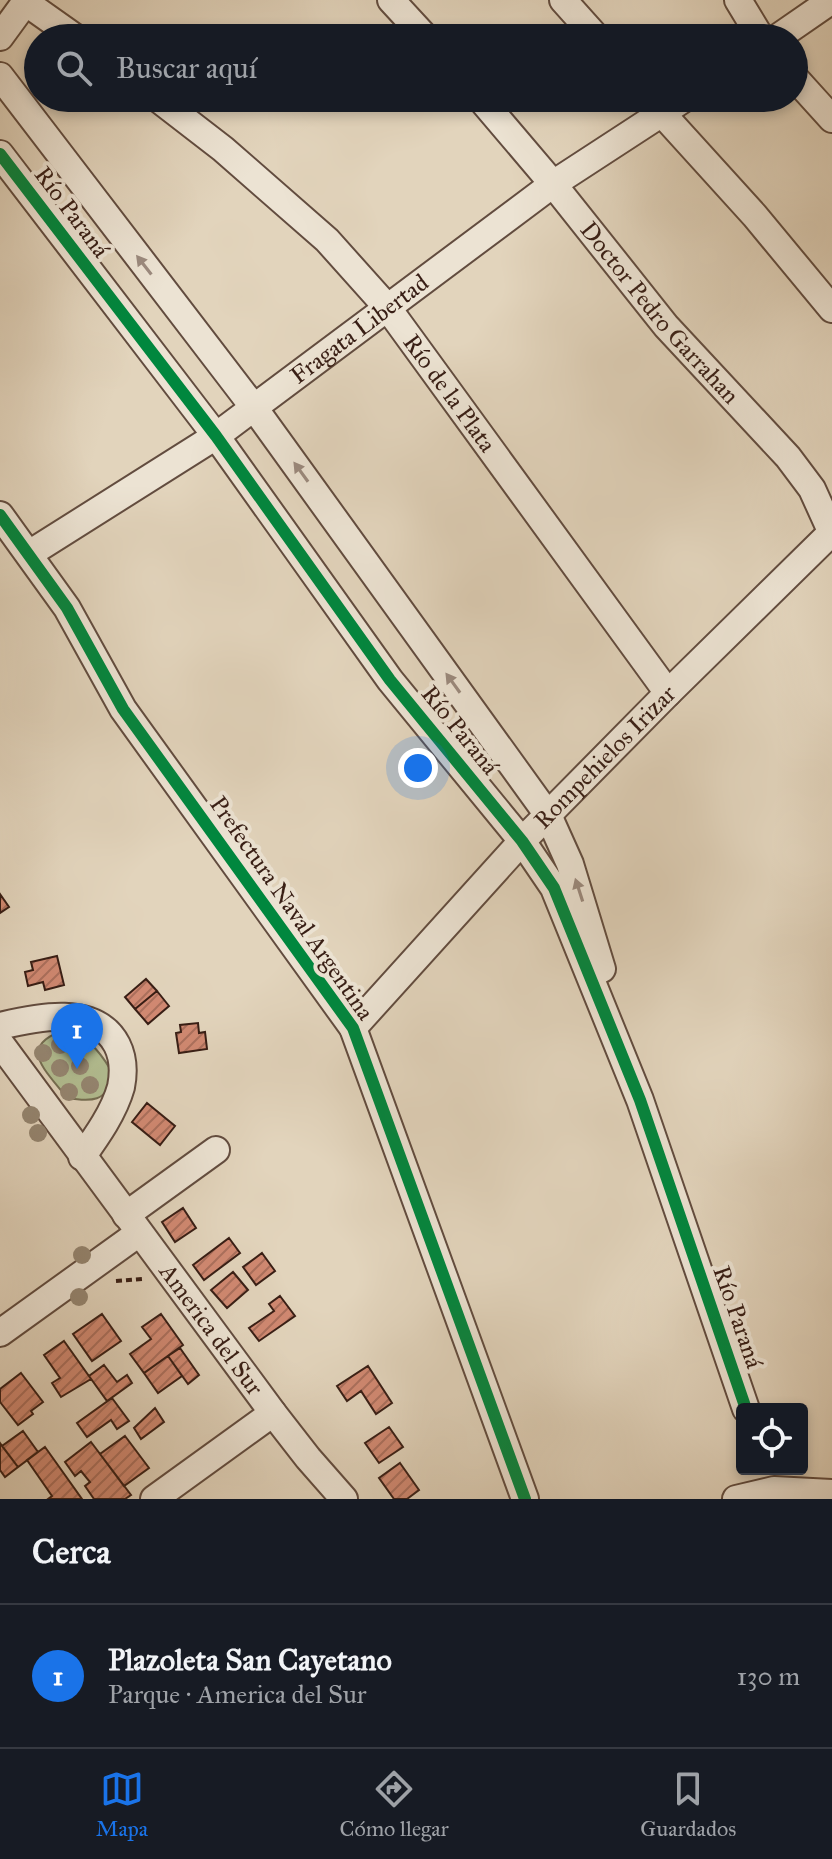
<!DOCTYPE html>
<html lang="es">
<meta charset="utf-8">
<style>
body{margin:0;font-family:"IM FELL Great Primer",serif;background:#242831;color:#f1f3f6}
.controls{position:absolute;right:24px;bottom:24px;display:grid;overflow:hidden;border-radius:8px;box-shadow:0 4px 12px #0003}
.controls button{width:72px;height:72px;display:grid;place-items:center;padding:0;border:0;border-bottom:2px solid #363941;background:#171b24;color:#f1f3f6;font:40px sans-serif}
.you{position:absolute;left:418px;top:768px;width:28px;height:28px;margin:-20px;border:6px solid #fff;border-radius:50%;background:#1a73e8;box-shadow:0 0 0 12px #1a73e833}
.badge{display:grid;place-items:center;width:52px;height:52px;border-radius:50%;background:#1a73e8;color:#fff;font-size:26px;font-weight:700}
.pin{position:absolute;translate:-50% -66px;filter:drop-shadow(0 2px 4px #0008)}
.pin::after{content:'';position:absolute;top:42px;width:28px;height:24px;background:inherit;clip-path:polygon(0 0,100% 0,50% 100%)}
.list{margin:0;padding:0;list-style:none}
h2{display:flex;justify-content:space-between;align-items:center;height:104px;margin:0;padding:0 32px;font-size:34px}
h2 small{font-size:26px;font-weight:400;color:#9ea1a6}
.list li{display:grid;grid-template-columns:52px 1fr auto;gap:24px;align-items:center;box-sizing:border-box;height:144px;padding:0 32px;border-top:2px solid #363941}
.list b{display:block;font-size:30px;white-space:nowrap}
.list p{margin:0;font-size:26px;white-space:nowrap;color:#9ea1a6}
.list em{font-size:26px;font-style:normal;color:#9ea1a6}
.icon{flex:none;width:44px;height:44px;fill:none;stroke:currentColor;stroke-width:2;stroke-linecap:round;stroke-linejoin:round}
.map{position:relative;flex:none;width:832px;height:1499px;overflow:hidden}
.search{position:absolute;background:#171b24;box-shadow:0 4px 12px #0003;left:24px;right:24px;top:24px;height:88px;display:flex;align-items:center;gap:20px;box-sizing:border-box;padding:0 28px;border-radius:44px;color:#9ea1a6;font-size:30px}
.sheet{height:248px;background:#171b24}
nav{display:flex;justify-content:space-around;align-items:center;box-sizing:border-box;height:112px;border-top:2px solid #363941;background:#171b24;font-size:22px;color:#9ea1a6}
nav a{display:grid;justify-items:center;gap:4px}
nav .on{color:#1a73e8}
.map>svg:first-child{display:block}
.park{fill:#b2bd91;stroke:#756e53;stroke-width:2}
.building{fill:url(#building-hatch);stroke:#381e15;stroke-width:2}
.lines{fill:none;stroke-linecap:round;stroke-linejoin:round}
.minor-casing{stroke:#624c3f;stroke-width:30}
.path{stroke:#381e15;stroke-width:4;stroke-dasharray:6 4;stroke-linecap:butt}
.minor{stroke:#ece3d3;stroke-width:26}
.cycleway-casing{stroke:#ece3d3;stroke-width:17}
.cycleway{stroke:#00873e;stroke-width:12}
.tree{fill:#958671}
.oneway{fill:#9b8a7e}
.labels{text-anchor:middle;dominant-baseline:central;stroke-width:8;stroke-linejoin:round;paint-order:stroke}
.street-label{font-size:24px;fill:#381e15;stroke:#ece3d3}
</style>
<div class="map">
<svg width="832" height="1499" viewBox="0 0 832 1499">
<defs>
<pattern id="building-hatch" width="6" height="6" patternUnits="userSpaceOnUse" patternTransform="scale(2)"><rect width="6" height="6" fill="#d18972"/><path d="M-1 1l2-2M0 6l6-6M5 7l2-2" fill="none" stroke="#ab6f5c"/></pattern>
</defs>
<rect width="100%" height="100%" fill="#e2d4bc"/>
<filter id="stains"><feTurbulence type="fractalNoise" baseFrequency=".0025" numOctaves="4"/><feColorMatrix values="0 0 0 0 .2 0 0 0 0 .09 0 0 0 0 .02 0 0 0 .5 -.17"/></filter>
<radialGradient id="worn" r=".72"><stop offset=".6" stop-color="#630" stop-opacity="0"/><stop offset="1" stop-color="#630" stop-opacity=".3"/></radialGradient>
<path class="park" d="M70 1028C91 1041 103 1055 114 1076 106 1102 92 1102 67 1098 43 1067 15 1045 70 1028Z"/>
<path class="building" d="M0 894 9 907 0 913Z
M57 956 64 985 45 990 43 982 28 986 25 972 33 970 31 962Z
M146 979 157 991 135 1009 125 997Z
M157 991 169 1006 148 1024 135 1009Z
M198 1023 199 1033 205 1032 207 1049 179 1053 176 1033 181 1032 180 1025Z
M147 1103 175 1126 160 1145 132 1122Z
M183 1208 196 1228 175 1242 162 1222Z
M229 1238 240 1253 204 1280 193 1265Z
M262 1253 275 1271 256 1285 243 1267Z
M233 1272 248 1290 227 1308 211 1290Z
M280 1296 295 1316 259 1341 249 1328 274 1311 269 1304Z
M102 1314 121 1341 92 1361 73 1334Z
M161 1314 183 1345 144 1373 130 1354 151 1339 142 1327Z
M64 1341 91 1379 61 1397 52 1383 60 1378 44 1355Z
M180 1348 199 1375 188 1384 168 1356Z
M168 1356 182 1376 158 1393 144 1373Z
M104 1365 117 1382 127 1375 132 1383 107 1401 89 1376Z
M368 1366 392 1403 376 1414 361 1391 347 1401 337 1386Z
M21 1373 43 1402 31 1411 33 1414 18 1425 0 1402V1389Z
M112 1398 129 1421 117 1429 111 1420 87 1437 77 1423Z
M155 1408 164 1422 141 1439 134 1428Z
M389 1427 403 1447 379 1463 365 1443Z
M23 1431 38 1452 18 1467 2 1446Z
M125 1436 149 1468 124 1486 100 1454Z
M91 1442 131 1495 125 1499H94L85 1486 90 1482 81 1471 75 1476 65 1462Z
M0 1443 18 1467 5 1477 0 1470Z
M45 1447 82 1499H48L52 1496 27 1460Z
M400 1463 419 1490 407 1499H394L379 1478Z"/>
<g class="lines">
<defs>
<g id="minor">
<path d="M391 0 426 38"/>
<path d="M563 0 597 38"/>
<path d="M738 0 761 38"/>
<path d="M25 2 76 38"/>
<path d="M0 37 27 0"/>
<path d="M777 38 832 0"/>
<path d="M0 76 255 409 548 815 570 864 602 969"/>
<path d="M794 77 832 119"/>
<path id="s1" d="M157 98 223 149 327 240 387 307 668 693"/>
<path id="s2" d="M480 98 553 184 666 326 788 457 812 489 832 533"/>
<path d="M648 98 755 216 832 309"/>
<path d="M0 154 216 436 390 680 522 841 554 888 640 1100 746 1409"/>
<path d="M0 515 67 608 123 709 353 1028 525 1499"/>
<path id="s3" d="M29 554 216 436 553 184 685 98"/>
<path d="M0 1026C37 1017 96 1004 117 1045 124 1059 124 1072 121 1087 114 1112 97 1136 82 1157"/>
<path id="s4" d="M353 1028 522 841 668 693 832 532"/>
<path id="s5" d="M0 1043 273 1413 308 1458 344 1499"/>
<path d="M126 1215 216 1150"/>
<path d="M0 1333 139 1233"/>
<path d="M154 1499 273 1413"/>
<path d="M736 1499 774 1490 832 1493"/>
</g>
</defs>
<use href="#minor" class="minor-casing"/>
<path class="path" d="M116 1281 143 1279"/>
<use href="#minor" class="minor"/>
<defs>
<path id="cycleway" d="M0 154 216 436 390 680 522 841 554 888 640 1100 746 1409
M0 515 67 608 123 709 353 1028 525 1499"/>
</defs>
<use href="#cycleway" class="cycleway-casing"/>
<use href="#cycleway" class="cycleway"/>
</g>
<g class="tree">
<circle cx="60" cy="1045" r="9"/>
<circle cx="43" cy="1053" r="9"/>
<circle cx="80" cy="1066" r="9"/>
<circle cx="60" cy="1068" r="9"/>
<circle cx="90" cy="1085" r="9"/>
<circle cx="69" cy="1092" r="9"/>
<circle cx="31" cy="1115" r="9"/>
<circle cx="38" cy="1133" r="9"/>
<circle cx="82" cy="1255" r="9"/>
<circle cx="79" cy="1297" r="9"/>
</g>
<defs><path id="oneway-solid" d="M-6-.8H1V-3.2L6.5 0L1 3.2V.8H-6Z" transform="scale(2)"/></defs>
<g class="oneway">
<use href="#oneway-solid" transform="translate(144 265) rotate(-128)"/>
<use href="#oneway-solid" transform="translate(301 472) rotate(-126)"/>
<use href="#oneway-solid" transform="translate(453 683) rotate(-126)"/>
<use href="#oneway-solid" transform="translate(579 890) rotate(-108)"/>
</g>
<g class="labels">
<g class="street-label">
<text transform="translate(72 212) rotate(53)">Río Paraná</text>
<text stroke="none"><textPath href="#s2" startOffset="280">Doctor Pedro Garrahan</textPath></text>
<text stroke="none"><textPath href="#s3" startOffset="400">Fragata Libertad</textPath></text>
<text stroke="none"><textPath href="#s1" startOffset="418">Río de la Plata</textPath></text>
<text transform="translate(460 730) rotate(51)">Río Paraná</text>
<text stroke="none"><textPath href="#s4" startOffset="370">Rompehielos Irizar</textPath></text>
<text transform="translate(292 908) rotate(55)">Prefectura Naval Argentina</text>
<text transform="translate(738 1317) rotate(71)">Río Paraná</text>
<text stroke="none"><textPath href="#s5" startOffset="356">America del Sur</textPath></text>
</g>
</g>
<rect width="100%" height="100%" filter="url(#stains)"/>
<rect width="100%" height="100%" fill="url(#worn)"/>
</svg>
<div class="controls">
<button><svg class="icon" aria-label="locate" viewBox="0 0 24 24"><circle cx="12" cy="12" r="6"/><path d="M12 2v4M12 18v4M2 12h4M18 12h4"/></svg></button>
</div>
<div class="you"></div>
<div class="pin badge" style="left:77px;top:1069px">1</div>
<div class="search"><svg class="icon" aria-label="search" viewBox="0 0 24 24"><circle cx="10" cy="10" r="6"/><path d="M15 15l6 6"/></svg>Buscar aquí</div>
</div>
<section class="sheet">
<h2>Cerca<small></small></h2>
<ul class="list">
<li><span class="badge">1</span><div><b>Plazoleta San Cayetano</b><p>Parque · America del Sur</p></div><em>130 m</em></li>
</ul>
</section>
<nav>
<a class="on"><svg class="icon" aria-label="map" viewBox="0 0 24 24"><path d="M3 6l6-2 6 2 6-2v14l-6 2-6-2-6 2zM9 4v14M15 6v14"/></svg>Mapa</a>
<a><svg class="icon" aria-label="directions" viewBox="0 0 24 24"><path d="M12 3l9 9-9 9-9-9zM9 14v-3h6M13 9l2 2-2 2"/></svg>Cómo llegar</a>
<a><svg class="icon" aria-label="saved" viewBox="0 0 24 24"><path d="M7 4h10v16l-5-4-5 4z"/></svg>Guardados</a>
</nav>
